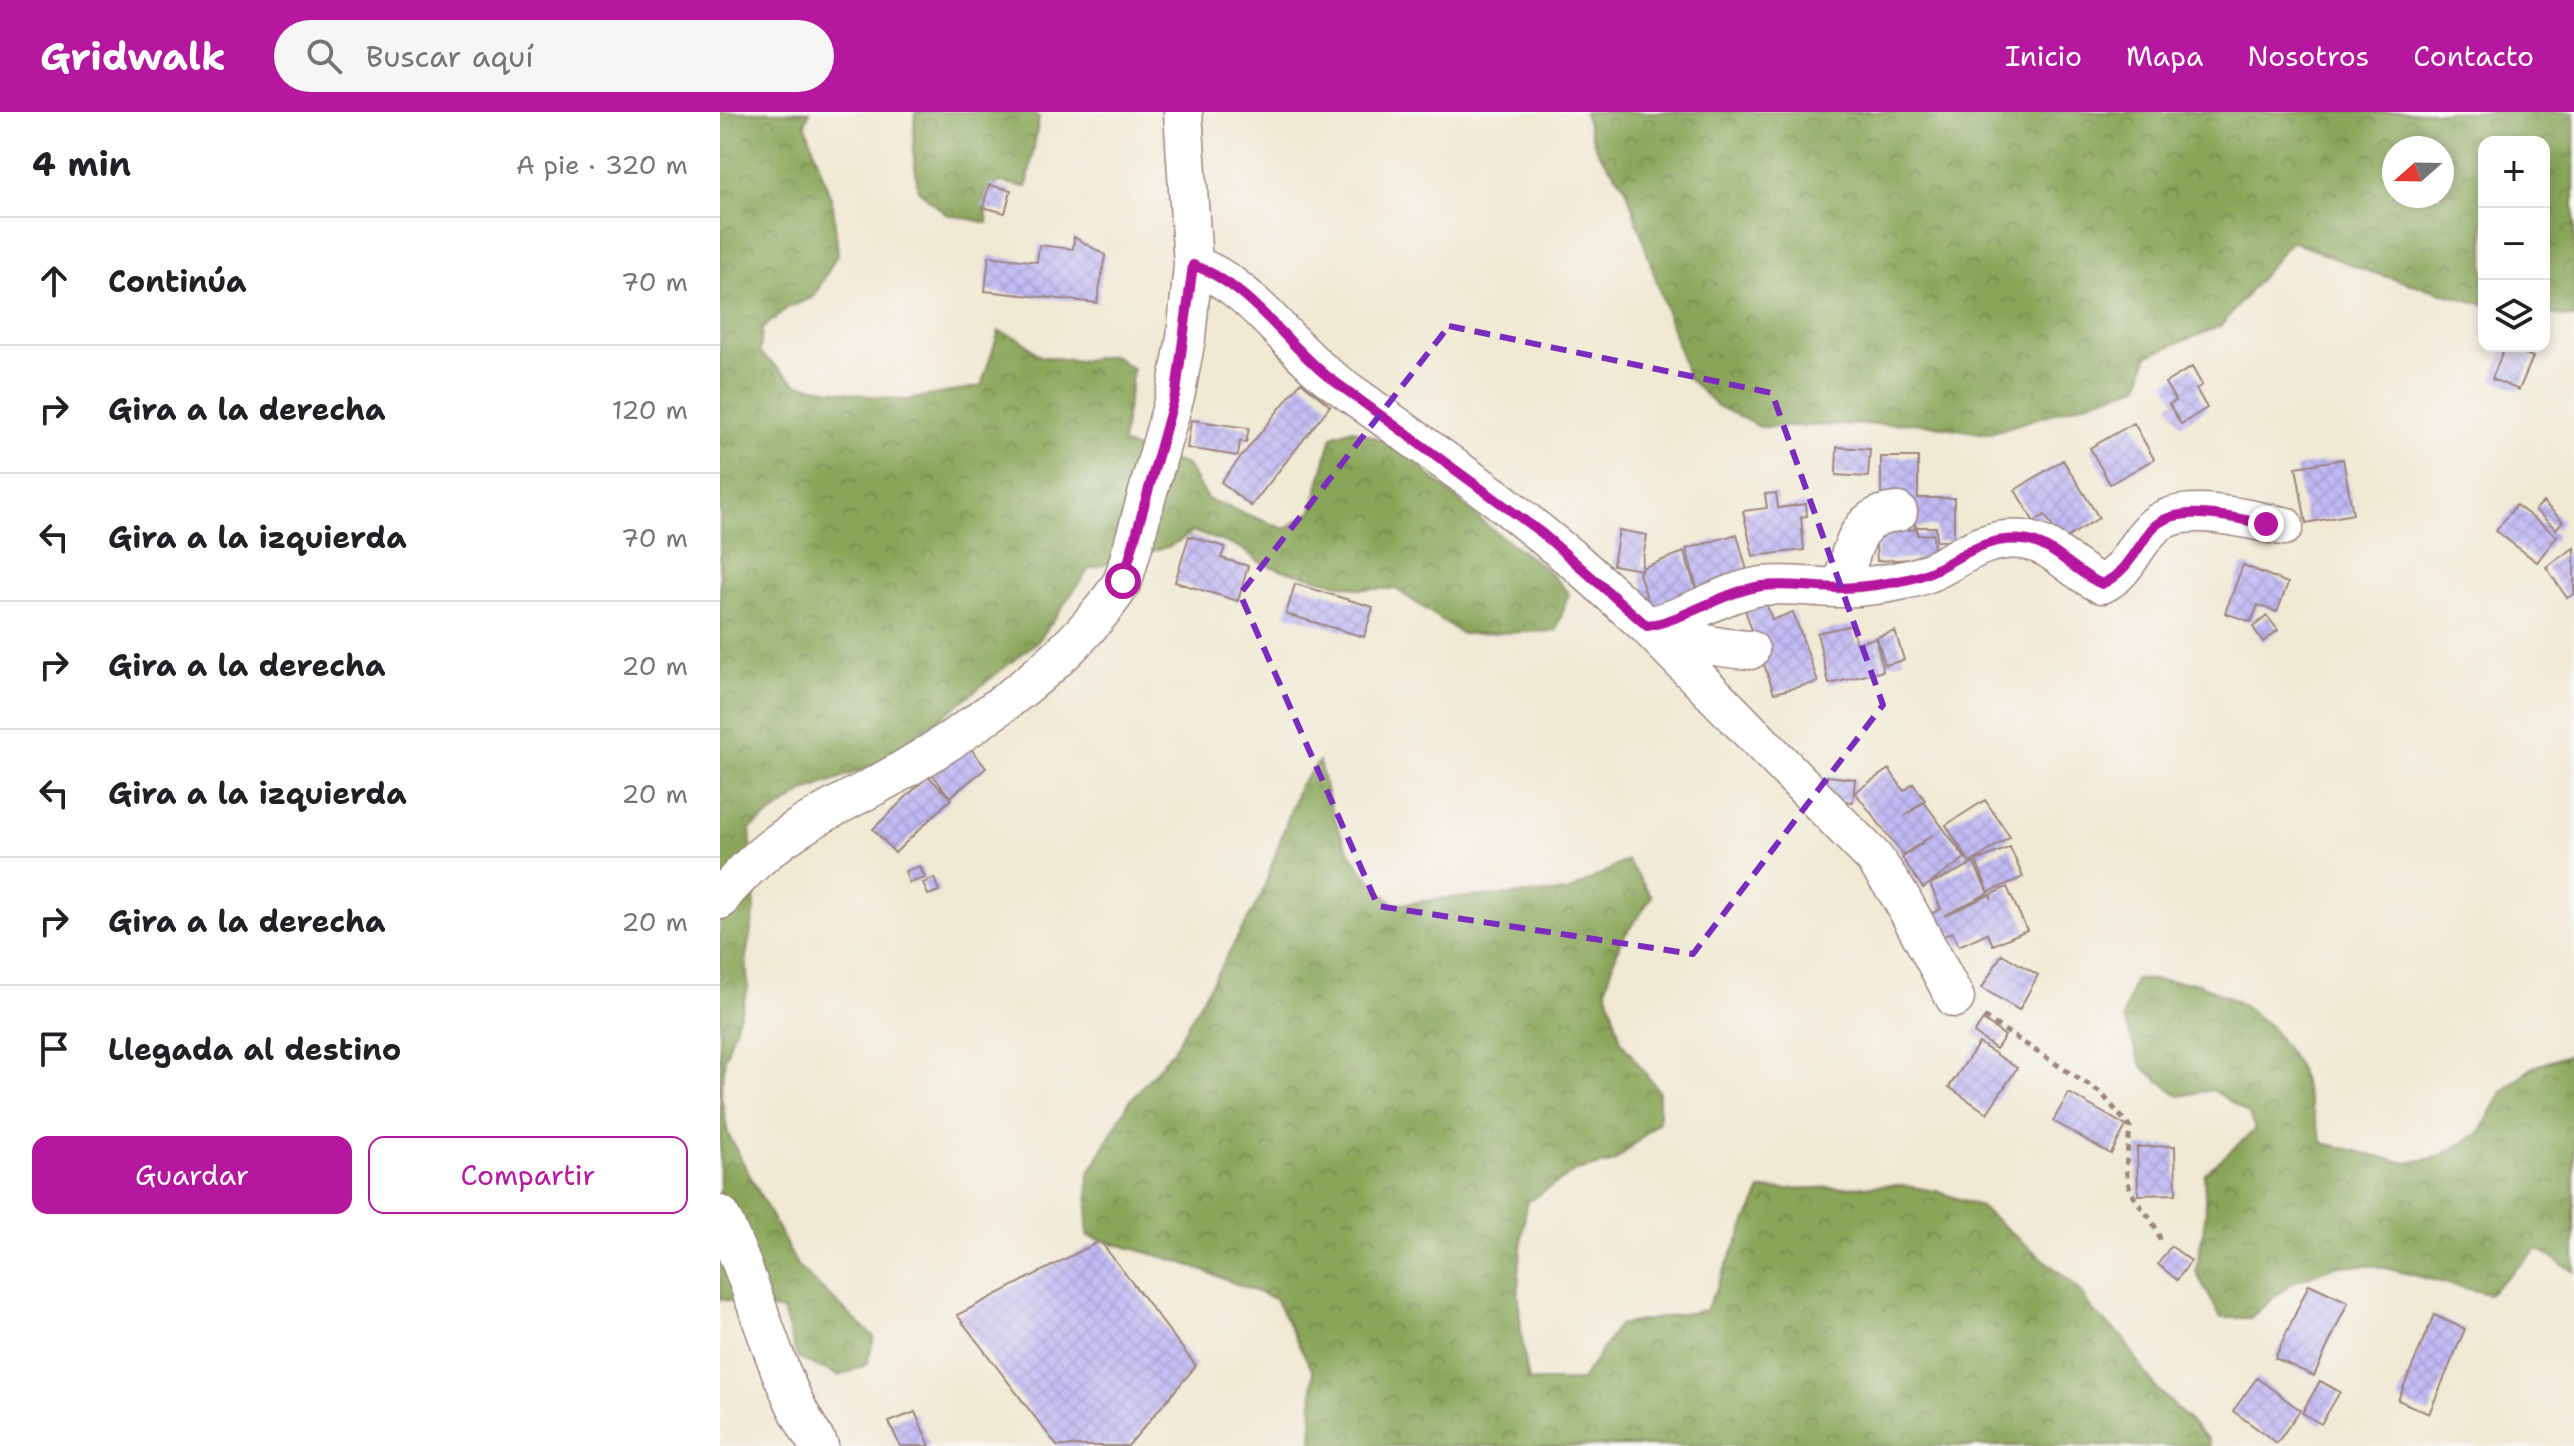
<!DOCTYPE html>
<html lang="es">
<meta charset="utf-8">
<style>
body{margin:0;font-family:"Shantell Sans",sans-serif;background:#f6f6f6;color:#202124}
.controls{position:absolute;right:24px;top:24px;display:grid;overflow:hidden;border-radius:16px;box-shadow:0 4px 12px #0003}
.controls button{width:72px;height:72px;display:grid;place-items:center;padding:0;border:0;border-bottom:2px solid #e0e0e0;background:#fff;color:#202124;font:40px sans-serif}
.compass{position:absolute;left:1662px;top:24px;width:72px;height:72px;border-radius:50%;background:#fff;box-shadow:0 4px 12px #0003;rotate:250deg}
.stop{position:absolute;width:24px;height:24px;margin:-18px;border:6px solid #b5179e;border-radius:50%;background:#fff}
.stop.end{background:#b5179e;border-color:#fff;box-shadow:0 2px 8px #0008}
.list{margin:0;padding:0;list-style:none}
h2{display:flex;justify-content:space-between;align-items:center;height:104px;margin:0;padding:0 32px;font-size:34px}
h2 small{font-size:26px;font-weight:400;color:#757577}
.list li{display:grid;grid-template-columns:52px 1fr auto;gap:24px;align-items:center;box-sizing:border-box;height:128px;padding:0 32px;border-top:2px solid #e0e0e0}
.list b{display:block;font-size:30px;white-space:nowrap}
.list em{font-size:26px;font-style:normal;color:#757577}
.actions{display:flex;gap:16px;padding:24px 32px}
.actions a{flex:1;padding:18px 0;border:2px solid #b5179e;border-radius:16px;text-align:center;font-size:28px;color:#b5179e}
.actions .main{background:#b5179e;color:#fff}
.icon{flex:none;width:44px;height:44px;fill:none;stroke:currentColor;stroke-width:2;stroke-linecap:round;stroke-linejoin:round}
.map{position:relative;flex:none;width:1854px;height:1334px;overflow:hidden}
header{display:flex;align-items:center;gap:48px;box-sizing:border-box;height:112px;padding:0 40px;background:#b5179e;color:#fff}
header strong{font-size:38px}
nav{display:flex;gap:44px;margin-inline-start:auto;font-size:28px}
.search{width:560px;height:72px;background:#f6f6f6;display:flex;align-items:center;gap:20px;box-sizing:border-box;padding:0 28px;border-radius:44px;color:#757577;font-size:30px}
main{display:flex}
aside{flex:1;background:#fff}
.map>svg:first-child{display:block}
.forest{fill:url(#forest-crowns);stroke:#6a6242;stroke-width:2;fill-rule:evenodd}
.building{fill:url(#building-cross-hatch)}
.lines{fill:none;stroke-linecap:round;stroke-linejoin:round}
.minor-casing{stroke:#9d847f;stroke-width:41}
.path{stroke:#9d847f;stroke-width:5;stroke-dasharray:6 6;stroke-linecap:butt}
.minor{stroke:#fff;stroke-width:38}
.route{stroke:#b5179e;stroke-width:10}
.marked{fill:none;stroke:#7b2cbf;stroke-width:6;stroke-dasharray:16 10;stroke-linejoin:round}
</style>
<header>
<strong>Gridwalk</strong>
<div class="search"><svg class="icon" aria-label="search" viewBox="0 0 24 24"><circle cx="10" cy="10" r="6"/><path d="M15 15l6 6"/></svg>Buscar aquí</div>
<nav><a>Inicio</a><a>Mapa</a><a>Nosotros</a><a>Contacto</a></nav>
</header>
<main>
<aside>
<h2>4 min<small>A pie · 320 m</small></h2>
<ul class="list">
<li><svg class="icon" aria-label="ahead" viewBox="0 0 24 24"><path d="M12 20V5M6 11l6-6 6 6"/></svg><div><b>Continúa</b></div><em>70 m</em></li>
<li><svg class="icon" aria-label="right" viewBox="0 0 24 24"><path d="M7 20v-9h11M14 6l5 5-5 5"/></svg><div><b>Gira a la derecha</b></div><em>120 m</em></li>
<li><svg class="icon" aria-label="left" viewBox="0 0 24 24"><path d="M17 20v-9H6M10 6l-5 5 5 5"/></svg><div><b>Gira a la izquierda</b></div><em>70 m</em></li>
<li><svg class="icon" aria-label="right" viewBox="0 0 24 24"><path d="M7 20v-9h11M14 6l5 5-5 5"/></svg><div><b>Gira a la derecha</b></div><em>20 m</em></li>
<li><svg class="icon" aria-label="left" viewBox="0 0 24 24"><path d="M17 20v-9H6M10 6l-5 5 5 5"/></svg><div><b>Gira a la izquierda</b></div><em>20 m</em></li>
<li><svg class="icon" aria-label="right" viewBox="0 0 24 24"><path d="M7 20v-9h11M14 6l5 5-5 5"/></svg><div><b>Gira a la derecha</b></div><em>20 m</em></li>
<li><svg class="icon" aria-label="arrive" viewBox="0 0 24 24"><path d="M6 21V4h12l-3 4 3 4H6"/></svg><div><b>Llegada al destino</b></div></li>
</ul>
<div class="actions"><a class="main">Guardar</a><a>Compartir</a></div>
</aside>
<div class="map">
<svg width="1854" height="1334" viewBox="0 0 1854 1334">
<defs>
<pattern id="forest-crowns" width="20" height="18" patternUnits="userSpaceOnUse" patternTransform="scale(2)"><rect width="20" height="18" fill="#89a658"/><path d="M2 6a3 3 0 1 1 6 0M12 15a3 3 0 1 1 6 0" fill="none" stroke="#728749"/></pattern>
<pattern id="building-cross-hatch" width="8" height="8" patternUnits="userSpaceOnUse" patternTransform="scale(2)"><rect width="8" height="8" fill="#c1b9f4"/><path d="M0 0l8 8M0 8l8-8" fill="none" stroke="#a79fd1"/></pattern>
</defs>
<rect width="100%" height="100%" fill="#f6f6f2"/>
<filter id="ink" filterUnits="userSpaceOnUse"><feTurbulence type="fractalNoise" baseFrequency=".0125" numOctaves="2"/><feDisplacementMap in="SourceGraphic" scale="16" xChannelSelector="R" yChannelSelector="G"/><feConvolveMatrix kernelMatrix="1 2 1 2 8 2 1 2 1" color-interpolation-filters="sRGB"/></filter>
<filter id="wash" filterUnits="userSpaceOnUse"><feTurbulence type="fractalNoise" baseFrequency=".006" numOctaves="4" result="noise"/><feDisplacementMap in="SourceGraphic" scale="32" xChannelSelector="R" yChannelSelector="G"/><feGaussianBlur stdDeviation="1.8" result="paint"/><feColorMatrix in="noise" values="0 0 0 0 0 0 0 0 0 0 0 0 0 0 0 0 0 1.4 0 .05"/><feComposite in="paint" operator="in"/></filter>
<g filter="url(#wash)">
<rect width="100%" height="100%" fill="#f0e9d3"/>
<path class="forest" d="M0 0H90L85 11 113 93 118 141 94 185 67 196 42 217 40 241 77 272 148 284 187 288 261 274 279 219 300 227 320 244 358 249 393 243 413 257 402 332 467 353 487 387 565 417 592 399 612 324 632 317 670 331 693 348 765 412 826 457 849 481 836 519 742 522 676 477H640L559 457 541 451 519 435 474 420 450 434 369 457 319 528 236 594 155 653 85 679 30 717 35 798 26 844 28 877 5 946 1 983 8 1022 78 1155 154 1225 147 1252 120 1264 77 1246 63 1199 0 1187Z
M195 0H312L319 6 307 75 280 70 264 82 268 111 226 102 198 78 193 38Z
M864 0H1854V206L1824 201V30H1764V193L1650 160 1571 129 1501 214 1428 243 1419 274 1267 322 1198 311 1040 315 996 293 968 266 906 76 876 37ZM1722 36V84H1674V36Z
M599 650C616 717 623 745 675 793L727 786 848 780 907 748 932 785 900 830 886 876 901 929 939 979V1010L894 1050 856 1059 807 1090C796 1159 795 1201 809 1269H861L899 1213 986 1198 1041 1078 1180 1073 1216 1079 1259 1094 1356 1174 1372 1198 1402 1225 1435 1275 1488 1327 1490 1334H592L593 1259 555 1187 461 1150 367 1124 369 1061 409 990 452 940 541 784 579 674Z
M1415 867 1478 871 1518 890 1550 914 1577 952 1603 1031 1686 1051 1719 1045 1761 1020 1782 980 1813 955 1854 941V1160L1818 1137 1768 1182 1657 1154 1618 1153 1571 1171 1530 1206H1501L1476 1160 1486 1102 1484 1062 1535 1018 1529 1002 1493 978 1459 984 1423 956 1403 906Z"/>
<g id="blocks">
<path class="building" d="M269 73 291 78 285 101 263 95Z
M354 125 385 143 377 191 265 179 269 144 317 150 319 133 353 137Z
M1785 234 1813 245 1799 278 1772 267Z
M1472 255 1482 273 1476 277 1487 296 1461 312 1449 292 1456 289 1445 271Z
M581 270 610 294 531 394 501 370Z
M471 308 529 316 526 331 520 329 518 344 467 336Z
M1414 311 1434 347 1390 372 1370 336Z
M1117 335 1150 337 1148 365 1116 363Z
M1161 345H1198V386H1234V429H1216V415H1195V407L1161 386Z
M1623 347 1633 402 1586 411 1576 355Z
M1343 348 1379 406 1341 429 1325 403 1314 410 1295 378Z
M1056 381 1058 396 1086 392 1087 404 1081 405 1084 438 1033 444 1023 399 1047 396 1045 382Z
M1823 390 1843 409 1836 417 1815 398Z
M1796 393 1837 424 1817 450 1776 419Z
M1197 417V423L1213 422 1214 446 1157 449 1155 420Z
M899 418 927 423 921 458 893 453Z
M1017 422 1031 473 981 489 966 437Z
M469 424 505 435 501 446 528 454 518 489 455 470Z
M1854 436V482L1847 486 1826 455Z
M964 440 980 490 933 505 919 461 924 455Z
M1523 453 1568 471 1557 500 1538 493 1531 510 1505 501Z
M575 472 653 495 644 525 566 502Z
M1046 491 1052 508 1073 500 1098 570 1054 581 1025 498Z
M1547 504 1558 518 1543 530 1533 515Z
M1132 513 1136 531 1156 526 1163 559 1109 572 1097 521Z
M1175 519 1184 548 1165 553 1157 525Z
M248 633 266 656 230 685 212 662Z
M1169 657 1184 679 1193 672 1205 688 1185 704 1204 690 1245 746 1203 776 1182 746 1212 723 1183 743 1135 680Z
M208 664 231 687 175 741 153 717Z
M1107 664 1135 667 1133 690 1105 687Z
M1265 688 1290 725 1250 751 1226 713Z
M1290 735 1303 765 1269 780 1256 749Z
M1254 751 1268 781 1224 804 1269 783 1272 787 1270 783 1287 775 1307 818 1273 833 1267 821 1239 834 1232 820 1212 830 1200 807 1221 797 1210 772Z
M200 754 205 766 189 771 185 759Z
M214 766 219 779 208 783 203 771Z
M1282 842 1318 863 1299 898 1262 876Z
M1263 908 1285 924 1276 937 1254 921Z
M1259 931 1297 956 1267 1001 1229 975Z
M1349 981 1406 1014 1391 1042 1333 1009Z
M1455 1034 1456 1082 1418 1083 1417 1035Z
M380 1129 476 1254 408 1334H337L237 1203Z
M1451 1134 1471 1149 1457 1168 1438 1152Z
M1589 1172 1628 1190 1594 1264 1555 1246Z
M1714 1203 1745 1217 1709 1302 1678 1288Z
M1537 1266 1580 1298 1557 1331 1513 1299Z
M1600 1269 1620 1280 1601 1312 1582 1301Z
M195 1300 210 1334H180L169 1310Z"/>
</g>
</g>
<g filter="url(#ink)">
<use href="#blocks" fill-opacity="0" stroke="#9d847f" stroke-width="2"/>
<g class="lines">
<defs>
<path id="minor" d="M473 153C529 172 562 227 607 264L779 388 857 451 927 514 1154 746 1180 784 1235 886
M1121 476C1132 441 1134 402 1178 400
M952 510C970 534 1002 536 1030 538
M927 514C967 507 1002 480 1042 474 1068 471 1096 476 1122 476 1145 475 1167 472 1189 467 1231 458 1254 423 1303 428 1334 431 1354 461 1382 472 1408 459 1412 436 1431 417 1460 386 1529 409 1564 414
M0 788C6 777 16 769 24 760 76 707 132 690 193 652 269 605 355 545 403 469L456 280 466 226 473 153 463 0
M0 1103C38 1178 52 1264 99 1334"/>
</defs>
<use href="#minor" class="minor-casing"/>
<path class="path" d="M1264 905 1382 982 1410 1015C1409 1035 1402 1059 1411 1079 1419 1097 1435 1106 1440 1128"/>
<use href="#minor" class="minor"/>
</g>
</g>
<g class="lines" filter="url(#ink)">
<path class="route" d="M403 469 456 280 473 153C529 173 562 227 607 264L823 422 927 514C967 507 1002 480 1042 474 1068 471 1096 476 1122 476 1145 475 1167 472 1189 467 1231 458 1254 423 1303 428 1334 431 1354 461 1382 472 1405 461 1414 442 1428 422 1450 387 1515 407 1546 412"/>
</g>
<path class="marked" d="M729 214 1052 281 1163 593 973 842 658 794 520 482Z"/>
</svg>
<div class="controls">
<button>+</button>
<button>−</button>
<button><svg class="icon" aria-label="layers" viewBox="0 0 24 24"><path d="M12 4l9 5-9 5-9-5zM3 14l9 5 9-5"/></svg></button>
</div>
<svg class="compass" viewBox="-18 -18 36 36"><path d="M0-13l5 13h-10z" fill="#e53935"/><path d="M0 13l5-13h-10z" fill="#757577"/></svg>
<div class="stop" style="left:403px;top:469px"></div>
<div class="stop end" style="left:1546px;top:412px"></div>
</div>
</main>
